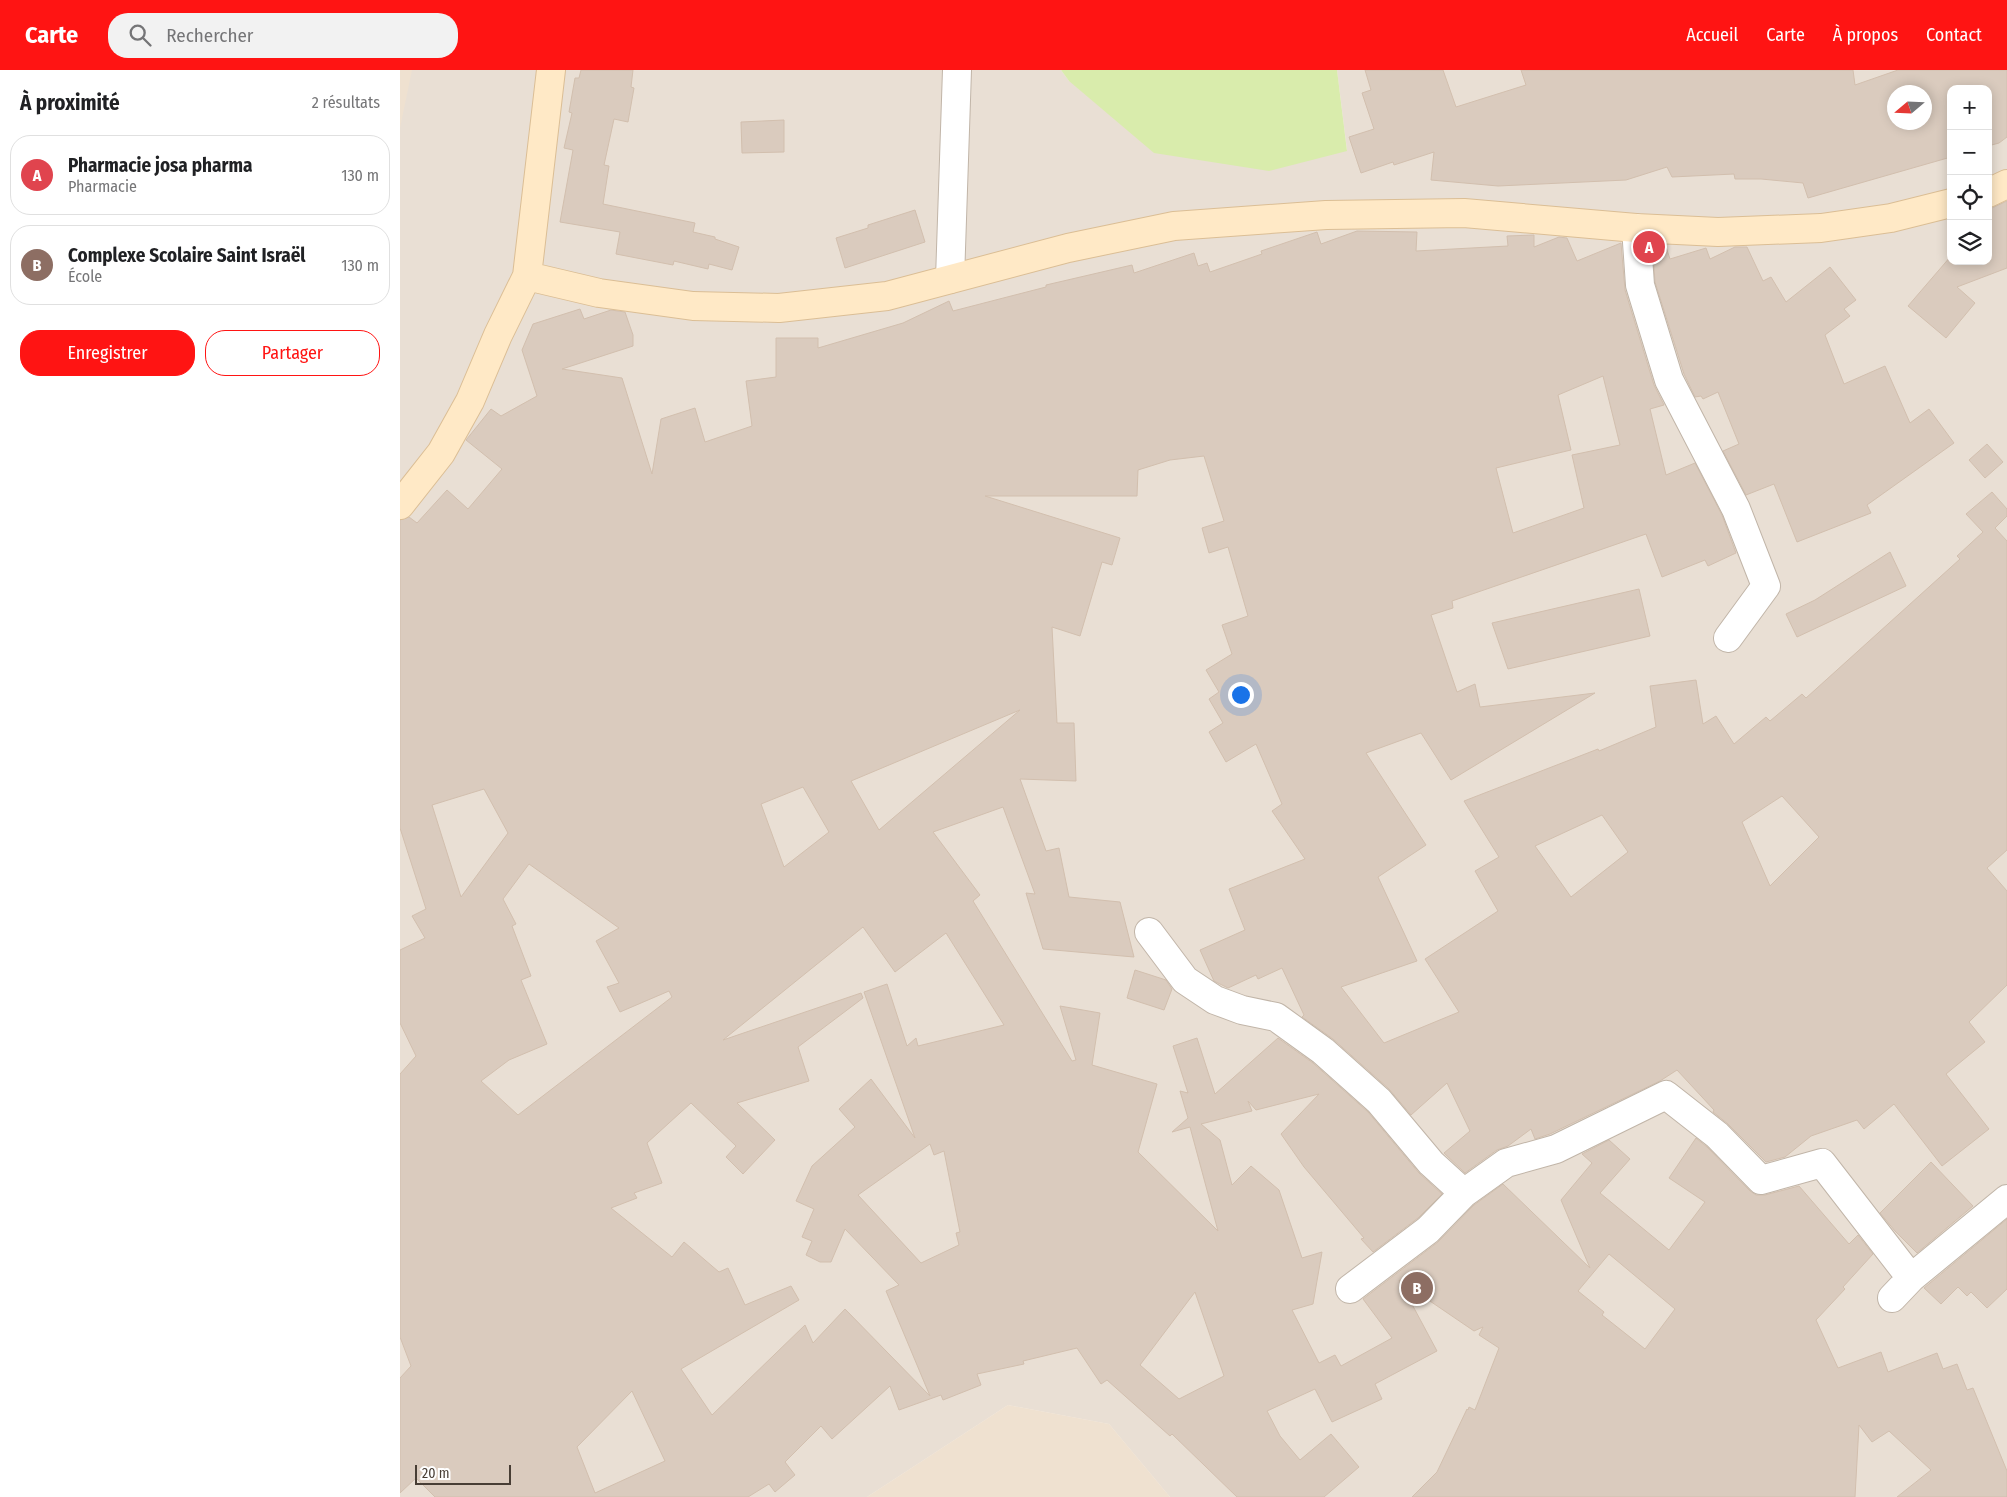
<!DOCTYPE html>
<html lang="fr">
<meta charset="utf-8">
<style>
body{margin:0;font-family:"Fira Sans Condensed",sans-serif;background:#f2f2f2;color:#202124}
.controls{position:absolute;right:15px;top:15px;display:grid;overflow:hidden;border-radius:10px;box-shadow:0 2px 12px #0003}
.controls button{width:45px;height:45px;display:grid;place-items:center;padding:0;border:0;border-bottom:1px solid #e0e0e0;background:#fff;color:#202124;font:25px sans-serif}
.compass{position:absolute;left:1487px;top:15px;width:45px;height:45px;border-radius:50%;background:#fff;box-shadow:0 2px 12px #0003;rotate:251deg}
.scale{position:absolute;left:15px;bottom:12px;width:96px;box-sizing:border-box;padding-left:5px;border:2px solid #483e35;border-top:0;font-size:14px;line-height:18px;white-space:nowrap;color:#483e35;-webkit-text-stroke:4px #fff;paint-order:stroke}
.you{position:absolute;left:840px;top:624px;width:18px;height:18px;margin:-12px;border:4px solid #fff;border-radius:50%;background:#1a73e8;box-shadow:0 0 0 8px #1a73e833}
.badge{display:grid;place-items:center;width:32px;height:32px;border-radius:50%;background:#ff1413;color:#fff;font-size:16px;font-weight:700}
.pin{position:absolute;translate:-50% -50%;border:2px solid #fff;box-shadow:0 1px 5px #0006}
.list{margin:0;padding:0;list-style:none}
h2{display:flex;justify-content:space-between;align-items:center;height:65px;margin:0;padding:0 20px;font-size:21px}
h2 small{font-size:16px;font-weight:400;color:#757577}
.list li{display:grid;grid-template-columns:32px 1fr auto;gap:15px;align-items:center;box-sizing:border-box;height:80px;margin:0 10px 10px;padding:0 10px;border:1px solid #e0e0e0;border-radius:20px}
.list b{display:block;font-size:19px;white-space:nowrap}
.list p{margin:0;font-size:16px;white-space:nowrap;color:#757577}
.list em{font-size:16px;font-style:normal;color:#757577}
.actions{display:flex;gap:10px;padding:15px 20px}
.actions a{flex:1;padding:11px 0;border:1px solid #ff1413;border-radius:20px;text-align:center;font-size:18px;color:#ff1413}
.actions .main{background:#ff1413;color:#fff}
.icon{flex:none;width:28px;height:28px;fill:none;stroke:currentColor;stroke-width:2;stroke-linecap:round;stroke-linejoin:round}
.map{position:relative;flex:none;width:1607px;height:1427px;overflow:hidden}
header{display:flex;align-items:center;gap:30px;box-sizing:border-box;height:70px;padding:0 25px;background:#ff1413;color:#fff}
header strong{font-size:24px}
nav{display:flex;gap:28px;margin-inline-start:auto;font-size:18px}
.search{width:350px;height:45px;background:#f2f2f2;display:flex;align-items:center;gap:12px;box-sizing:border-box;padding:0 18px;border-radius:20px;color:#757577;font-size:19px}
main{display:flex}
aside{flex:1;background:#fff}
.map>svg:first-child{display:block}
.residential{fill:#e9dfd4;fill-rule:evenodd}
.education{fill:#efe1d0}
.green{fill:#d9ecac}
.building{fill:#dacbbe;stroke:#d2bfae;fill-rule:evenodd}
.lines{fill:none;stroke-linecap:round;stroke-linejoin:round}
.street-casing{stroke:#c1b5a8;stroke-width:30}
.secondary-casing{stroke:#dbbe95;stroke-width:30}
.street{stroke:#fff;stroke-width:28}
.secondary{stroke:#ffe9c6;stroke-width:28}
</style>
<header>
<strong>Carte</strong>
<div class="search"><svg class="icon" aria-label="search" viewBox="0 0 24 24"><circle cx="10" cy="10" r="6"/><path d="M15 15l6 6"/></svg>Rechercher</div>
<nav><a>Accueil</a><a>Carte</a><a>À propos</a><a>Contact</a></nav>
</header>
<main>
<aside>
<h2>À proximité<small>2 résultats</small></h2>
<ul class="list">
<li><span class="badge" style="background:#e0444e">A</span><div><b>Pharmacie josa pharma</b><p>Pharmacie</p></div><em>130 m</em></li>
<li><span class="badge" style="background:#8d6e63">B</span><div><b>Complexe Scolaire Saint Israël</b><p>École</p></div><em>130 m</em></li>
</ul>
<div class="actions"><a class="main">Enregistrer</a><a>Partager</a></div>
</aside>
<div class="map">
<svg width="1607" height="1427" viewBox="0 0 1607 1427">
<rect width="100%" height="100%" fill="#f5eee7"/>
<path class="residential" d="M0 0H661L669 11 947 80 937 0H1607V1427H770L709 1354 608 1335 467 1427H0ZM1551 19H1588V191H1551ZM1494 22H1524V52H1494Z"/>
<path class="education" d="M0 0H12L0 58Z
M608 1335 709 1354 770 1427H467Z"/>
<path class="green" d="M661 0H937L947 81 869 101 754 83 669 11Z"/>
<path class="building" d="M181 0H233L231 17 234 18 228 52 214 49 204 95 209 96 203 134 295 153 293 162 315 167V169L339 177 332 200 309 194 308 199 274 191 273 195 216 184 220 162 160 152 173 80 164 78 172 43 169 42 175 8H179Z
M965 0H1043L1056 37 1126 15 1121 0H1453L1455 15 1498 0H1607V67L1599 73 1588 76V19H1551V87L1408 128 1403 113 1361 109H1335L1334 104 1272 107 1267 97 1226 110 1098 116 1031 110 1034 82 994 95 993 92 961 103 949 67 974 59 962 23 971 20ZM1494 22H1524V52H1494Z
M384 50V82L342 83 341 52Z
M1607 131V198L1557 217 1575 233 1546 268 1508 236 1551 186V191H1588V142L1592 138Z
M515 140 525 172 445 198 436 168 468 158V155Z
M957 161 1017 162 1016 181 1108 176 1107 166 1134 165V177L1159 167 1167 168 1177 191 1221 173 1225 220 1254 315 1264 335 1250 339 1266 405 1295 393 1322 445 1336 483 1308 496 1305 490 1262 507 1246 464 1052 531 1053 538 1031 545 1057 622 1075 614 1080 637 1195 623 1051 710 1021 663 966 683 1026 775 978 807 1017 891 941 917 984 973 1059 942 1025 889 1098 841 1075 801 1099 787 1064 731 1198 679 1199 681 1256 657 1250 616 1296 610 1303 654 1316 646 1334 674 1366 647 1370 651 1402 624 1406 628 1560 489 1557 486 1583 462 1566 444 1592 422 1607 439V446L1595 458 1607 471V780L1587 798 1607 821V915L1569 952 1585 972 1546 1004 1589 1059 1542 1096 1494 1034 1464 1059 1457 1050 1411 1066 1385 1087 1366 1092 1328 1054 1313 1042 1314 1040 1277 1000 1260 1011 1150 1064 1135 1069 1131 1059 1108 1076 1097 1080 1065 1103 1044 1083 1070 1061 1047 1013 1011 1045 989 1019 933 969 902 947 904 945 882 898 858 909 856 905 828 918 814 911 800 880 845 860 829 819 905 789 872 741 882 734 856 674 826 692 809 662 823 653 809 629 819 622 806 600 832 584 822 555 848 546 828 477 809 483 802 458 824 451 804 386 770 390 738 400 737 426H585L720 468 712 495 702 492 680 566 652 557 657 653H674L676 711 620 709 646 781 659 778 669 827 720 832 734 887 643 879 626 823 635 824 603 737 533 762 580 825 573 831 672 991 676 990 660 936 700 943 692 995 757 1014 738 1082 818 1161 790 1057 772 1062 788 1048 780 1021 788 1023 773 976 797 968 815 1024 878 968 913 993 968 1042 1019 1103 1042 1124 1018 1148 973 1182 961 1169 964 1168 904 1097 881 1064 919 1024 856 1040 848 1031 852 1041 801 1054 820 1070 832 1115 851 1096 879 1120 902 1188 922 1182 913 1234 892 1240 919 1293 935 1285 941 1296 992 1268 963 1229 1038 1172 1074 1135 1103 1114 1190 1198 1161 1130 1192 1093 1182 1084 1209 1070 1230 1089 1200 1123 1269 1180 1305 1132 1269 1108 1296 1068 1307 1077 1350 1121 1356 1125H1365L1399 1116 1449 1174 1458 1165 1473 1184 1443 1217 1445 1219 1416 1250 1438 1298 1481 1282 1488 1302 1537 1283 1543 1299 1557 1294 1567 1320 1573 1318 1607 1401V1427H1497L1531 1400 1489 1361 1472 1372 1459 1355 1455 1427H1012L1037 1402 1067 1339 1068 1340 1069 1337 1075 1340 1099 1278 1079 1265 1083 1257 1074 1261 999 1210 1037 1281 975 1314 982 1329 932 1352 915 1319 867 1341 880 1366 900 1390 931 1364 959 1397 924 1427H837L772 1364 770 1366 707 1310 701 1314 677 1278 623 1291 624 1294 577 1304 581 1315 543 1330 541 1325 499 1340 490 1316 432 1369 421 1356 385 1392 395 1405 375 1422 369 1414 348 1427H35L16 1408 0 1423V1308L11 1296 0 1267V1004L16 986 0 953V880L25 868 12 846 26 839 0 758V450L9 447 17 453 47 420 68 439 102 399 66 370 91 339 101 346 137 326 122 280 133 254 180 239 184 249 211 240 225 242 233 265V276L162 299 222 308 252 404 261 349 295 338 305 372 352 356 346 311 376 307V268H418V278L503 253 549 231 553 241 646 217V215L732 195 734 203 794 183 798 196 807 193 810 202 862 184 861 181 917 162 921 174ZM1203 306 1220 375 1172 385 1184 438 1113 463 1096 398 1171 380 1158 325ZM620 640 479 760 451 711ZM403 717 429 762 384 797 361 734ZM84 719 108 763 61 827 32 735ZM1382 726 1419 767 1370 816 1342 752ZM1202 745 1228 782 1171 827 1135 776ZM129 794 219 858 196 871 219 913 207 917 220 942 269 921 272 927 118 1045 81 1011 109 990 147 974 121 910 131 906 112 856 116 854 103 829ZM463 857 495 902 546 863 604 955 518 976 516 968 507 976 487 914 464 922 515 1068 471 1009 439 1039 455 1057 412 1096 396 1131 414 1139 402 1167 412 1171 406 1185 420 1192H431L445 1159 499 1215 486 1221 530 1326 445 1239 413 1273 405 1255 312 1345 281 1299 399 1230 391 1216 345 1235 328 1198 319 1202 284 1172 272 1187 211 1138 237 1128 234 1123 262 1113 247 1073 291 1033 336 1076 326 1087 343 1104 375 1070 337 1033 409 1011 398 977 463 928 461 923 323 970ZM530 1074 534 1085 544 1081 560 1162 556 1163 559 1175 521 1193 458 1125ZM1209 1184 1275 1239 1245 1279 1202 1245 1204 1242 1178 1221ZM795 1222 824 1306 779 1329 740 1295ZM232 1321 265 1391 195 1423 177 1377Z
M1266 177 1270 189 1306 178 1310 189 1335 177H1347L1363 211 1371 207 1386 232 1430 197 1456 230 1444 239 1450 246 1425 265 1444 314 1485 296 1510 353 1529 339 1554 373 1467 435 1471 443 1397 472 1374 414 1346 425 1323 381 1339 374 1318 322 1303 329 1301 326 1295 327 1284 304 1255 212 1253 181Z
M1587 374 1603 392 1585 408 1569 390Z
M1490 482 1506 516 1397 567 1386 544 1415 530Z
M1239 519 1250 566 1108 599 1092 553Z
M735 900 766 910 772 919 764 940 727 928Z
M1531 1092 1573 1136 1517 1183 1495 1161 1480 1143Z
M1607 1149V1219L1587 1238 1571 1222 1567 1226 1558 1217 1541 1234 1524 1218Z"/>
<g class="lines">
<defs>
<path id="street" d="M1236 158 1240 215 1269 310 1336 439 1366 516 1328 568
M550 209 557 0
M749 862 785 910 815 930 842 940 876 947 923 981 979 1031 1031 1093 1064 1123
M1511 1208 1607 1129
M950 1219 1028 1160 1064 1123 1106 1093 1156 1079 1266 1025 1317 1065 1361 1110 1422 1093 1511 1208 1492 1228"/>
<path id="secondary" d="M1588 123 1607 114
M127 206 199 223 293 236 379 238 487 226 668 178 774 156 926 145 1064 143 1236 158 1318 162 1421 158 1491 148 1551 133
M0 435 41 383 70 331 98 265 127 206 151 0"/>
</defs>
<use href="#street" class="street-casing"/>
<use href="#secondary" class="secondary-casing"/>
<use href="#street" class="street"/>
<use href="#secondary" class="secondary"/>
</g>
</svg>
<div class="controls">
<button>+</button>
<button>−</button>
<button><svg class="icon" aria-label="locate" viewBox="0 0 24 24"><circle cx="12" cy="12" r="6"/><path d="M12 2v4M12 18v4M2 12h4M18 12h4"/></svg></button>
<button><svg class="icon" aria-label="layers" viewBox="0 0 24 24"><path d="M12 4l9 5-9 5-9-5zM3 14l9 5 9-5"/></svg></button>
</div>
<svg class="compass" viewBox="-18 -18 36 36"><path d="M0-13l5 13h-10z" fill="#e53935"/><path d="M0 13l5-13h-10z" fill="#757577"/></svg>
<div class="scale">20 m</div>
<div class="you"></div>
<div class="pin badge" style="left:1249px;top:177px;background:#e0444e">A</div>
<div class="pin badge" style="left:1017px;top:1218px;background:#8d6e63">B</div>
</div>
</main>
